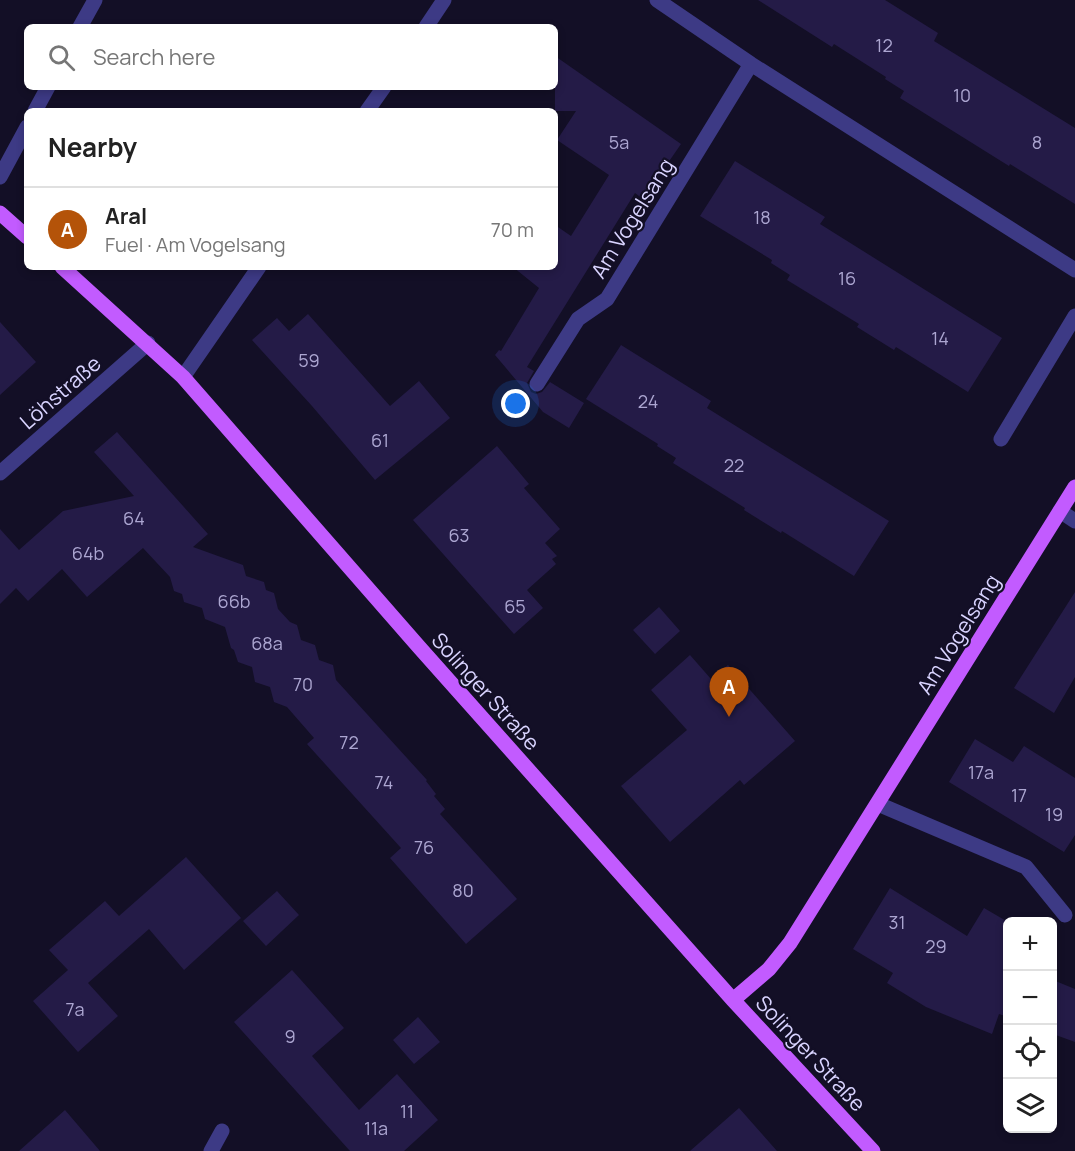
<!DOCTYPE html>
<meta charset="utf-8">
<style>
body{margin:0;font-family:Manrope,sans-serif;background:#f6f6f6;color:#222}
.controls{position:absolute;right:18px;bottom:18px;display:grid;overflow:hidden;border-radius:9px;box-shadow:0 3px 9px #0003}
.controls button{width:54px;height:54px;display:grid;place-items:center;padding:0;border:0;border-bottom:2px solid #e0e0e0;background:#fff;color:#222;font:30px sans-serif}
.you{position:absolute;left:516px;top:404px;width:21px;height:21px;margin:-15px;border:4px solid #fff;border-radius:50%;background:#1a73e8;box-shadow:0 0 0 9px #1a73e833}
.badge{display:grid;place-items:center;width:39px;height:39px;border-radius:50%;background:#b45309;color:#fff;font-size:20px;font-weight:700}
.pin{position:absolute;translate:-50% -50px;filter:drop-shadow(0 2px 3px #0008)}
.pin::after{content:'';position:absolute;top:32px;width:21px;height:18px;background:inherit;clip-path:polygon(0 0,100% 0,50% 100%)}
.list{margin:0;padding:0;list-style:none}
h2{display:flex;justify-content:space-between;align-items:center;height:78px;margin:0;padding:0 24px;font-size:26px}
h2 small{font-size:20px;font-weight:400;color:#767676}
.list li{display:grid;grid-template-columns:39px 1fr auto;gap:18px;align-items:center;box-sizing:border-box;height:84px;padding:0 24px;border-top:2px solid #e0e0e0}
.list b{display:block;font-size:22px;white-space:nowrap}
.list p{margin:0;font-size:20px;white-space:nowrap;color:#767676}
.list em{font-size:20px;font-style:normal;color:#767676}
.icon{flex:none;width:33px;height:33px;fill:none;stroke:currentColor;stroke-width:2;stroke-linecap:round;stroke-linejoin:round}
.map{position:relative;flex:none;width:1075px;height:1151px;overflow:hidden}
.search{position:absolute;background:#fff;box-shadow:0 3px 9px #0003;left:24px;top:24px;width:534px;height:66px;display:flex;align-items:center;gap:15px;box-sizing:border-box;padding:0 21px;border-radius:9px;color:#767676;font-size:22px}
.panel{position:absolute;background:#fff;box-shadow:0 3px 9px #0003;left:24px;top:108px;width:534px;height:162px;border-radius:9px}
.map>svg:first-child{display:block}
.building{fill:#241b47}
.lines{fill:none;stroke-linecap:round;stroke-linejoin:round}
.minor{stroke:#3d3a85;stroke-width:15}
.major{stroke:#c25bff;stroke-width:15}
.labels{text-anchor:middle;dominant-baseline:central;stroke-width:4.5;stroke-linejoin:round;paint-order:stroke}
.number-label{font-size:18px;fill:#aca6d1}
.street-label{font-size:21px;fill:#d9d4ff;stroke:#130f26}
</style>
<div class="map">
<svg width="1075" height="1151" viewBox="0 0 1075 1151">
<rect width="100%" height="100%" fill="#130f26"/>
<path class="building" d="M758 0H885L938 33 934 41 1075 128V204L1010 164 1009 166 900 98 904 91 885 79 886 77 834 44 832 47Z
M555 56 681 144 643 199 635 193 527 367 534 371 527 383 531 392 536 394 542 392 550 382 584 403 569 428 543 412 495 355 499 350 501 351 539 288 513 267H555V225L571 236 609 175 557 140 576 111H555Z
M735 161 825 217 820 224 1002 338 968 392 896 347 894 350 857 327 859 324 787 280 790 275 771 263 772 260 700 216Z
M308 314 390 406 419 381 450 418 375 480 312 406 252 340 277 318 289 331Z
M0 322 36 362 0 395Z
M621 345 711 401 707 408 889 521 854 576 782 531 781 533 744 510 745 508 673 463 676 458 657 446 658 444 586 399Z
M117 432 208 534 193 547 243 565 246 576 264 582 266 590 274 593 278 609 290 622 297 625 301 640 315 645 319 660 333 665 336 680 427 780 426 781 436 794 434 796 445 809 440 814 517 899 466 944 390 858 401 848 307 744 314 738 287 707 274 702 270 687 255 682 252 667 238 662 234 650 231 648 225 627 205 619 202 608 184 602 182 594 174 591 170 577 143 548 87 597 62 569 28 601 16 588 0 604V529L19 550 63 511 134 496 94 452Z
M497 446 529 484 524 488 560 529 545 543 557 556 552 559 556 564 527 590 543 608 514 634 413 520Z
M1075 592V677L1054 713 1014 688Z
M659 607 680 631 655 654 633 630Z
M690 655 711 679 728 665 795 741 744 785 740 780 670 842 621 786 687 730 651 690Z
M975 739 1013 762 1024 746 1075 778V835L1064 852 949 782Z
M186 857 241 918 184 970 149 929 88 983 118 1016 78 1052 33 1001 68 970 49 950 105 901 119 916Z
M890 888 967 936 984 908 1008 922V1017L999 1014 992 1034 926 1007 887 983 893 973 853 949Z
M277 891 299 915 266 946 243 921Z
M292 970 344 1028 312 1056 359 1110 397 1074 438 1120 404 1151H350L234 1022Z
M1053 980 1075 989V1042L1053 1034Z
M418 1017 440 1042 414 1064 393 1040Z
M739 1108 777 1151H690Z
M65 1110 100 1151H19Z"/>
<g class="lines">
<path class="minor" d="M657 0 751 64 1075 270
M80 27 95 0
M426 27 444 0
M35 111 48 87
M367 111 384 87
M0 177 27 127
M183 377 259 267
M537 384 578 319 607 299 751 64
M1001 439 1075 316
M0 473 148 343
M1060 511 1075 521
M878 804 1026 867 1065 915
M211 1151 222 1131"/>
<path class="major" d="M0 213 27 237
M62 267 183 377 419 647 733 1000 873 1151
M733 1000 769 969 790 943 1075 487"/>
</g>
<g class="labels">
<g class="number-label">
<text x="884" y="45">12</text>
<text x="962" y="95">10</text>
<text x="619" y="142">5a</text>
<text x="1037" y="142">8</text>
<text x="762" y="217">18</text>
<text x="847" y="278">16</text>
<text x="940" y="338">14</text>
<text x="309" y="360">59</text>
<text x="648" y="401">24</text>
<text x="380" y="440">61</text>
<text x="734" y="465">22</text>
<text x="134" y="518">64</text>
<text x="459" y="535">63</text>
<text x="88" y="553">64b</text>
<text x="234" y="601">66b</text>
<text x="515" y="606">65</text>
<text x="267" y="643">68a</text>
<text x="303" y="684">70</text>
<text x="349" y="742">72</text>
<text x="981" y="772">17a</text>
<text x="384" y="782">74</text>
<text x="1019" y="795">17</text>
<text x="1054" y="814">19</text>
<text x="424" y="847">76</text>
<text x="463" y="890">80</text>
<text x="897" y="922">31</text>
<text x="936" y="946">29</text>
<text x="75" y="1009">7a</text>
<text x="290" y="1036">9</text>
<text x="407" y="1111">11</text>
<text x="376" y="1128">11a</text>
</g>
<g class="street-label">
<text transform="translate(632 218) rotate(-58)">Am Vogelsang</text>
<text transform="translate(60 392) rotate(-41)">Löhstraße</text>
<text transform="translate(958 634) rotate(-58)">Am Vogelsang</text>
<text transform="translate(486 691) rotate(48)">Solinger Straße</text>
<text transform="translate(811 1053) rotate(47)">Solinger Straße</text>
</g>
</g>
</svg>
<div class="controls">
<button>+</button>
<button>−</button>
<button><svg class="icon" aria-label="locate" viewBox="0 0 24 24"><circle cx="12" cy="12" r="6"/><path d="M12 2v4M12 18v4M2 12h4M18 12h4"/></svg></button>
<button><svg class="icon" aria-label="layers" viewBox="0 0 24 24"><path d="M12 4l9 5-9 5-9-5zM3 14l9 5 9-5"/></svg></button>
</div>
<div class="you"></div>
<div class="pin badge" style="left:729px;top:717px">A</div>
<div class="search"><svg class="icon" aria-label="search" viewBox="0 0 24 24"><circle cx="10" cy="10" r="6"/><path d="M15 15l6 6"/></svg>Search here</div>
<section class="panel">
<h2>Nearby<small></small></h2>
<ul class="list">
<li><span class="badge">A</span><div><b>Aral</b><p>Fuel · Am Vogelsang</p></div><em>70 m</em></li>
</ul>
</section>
</div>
